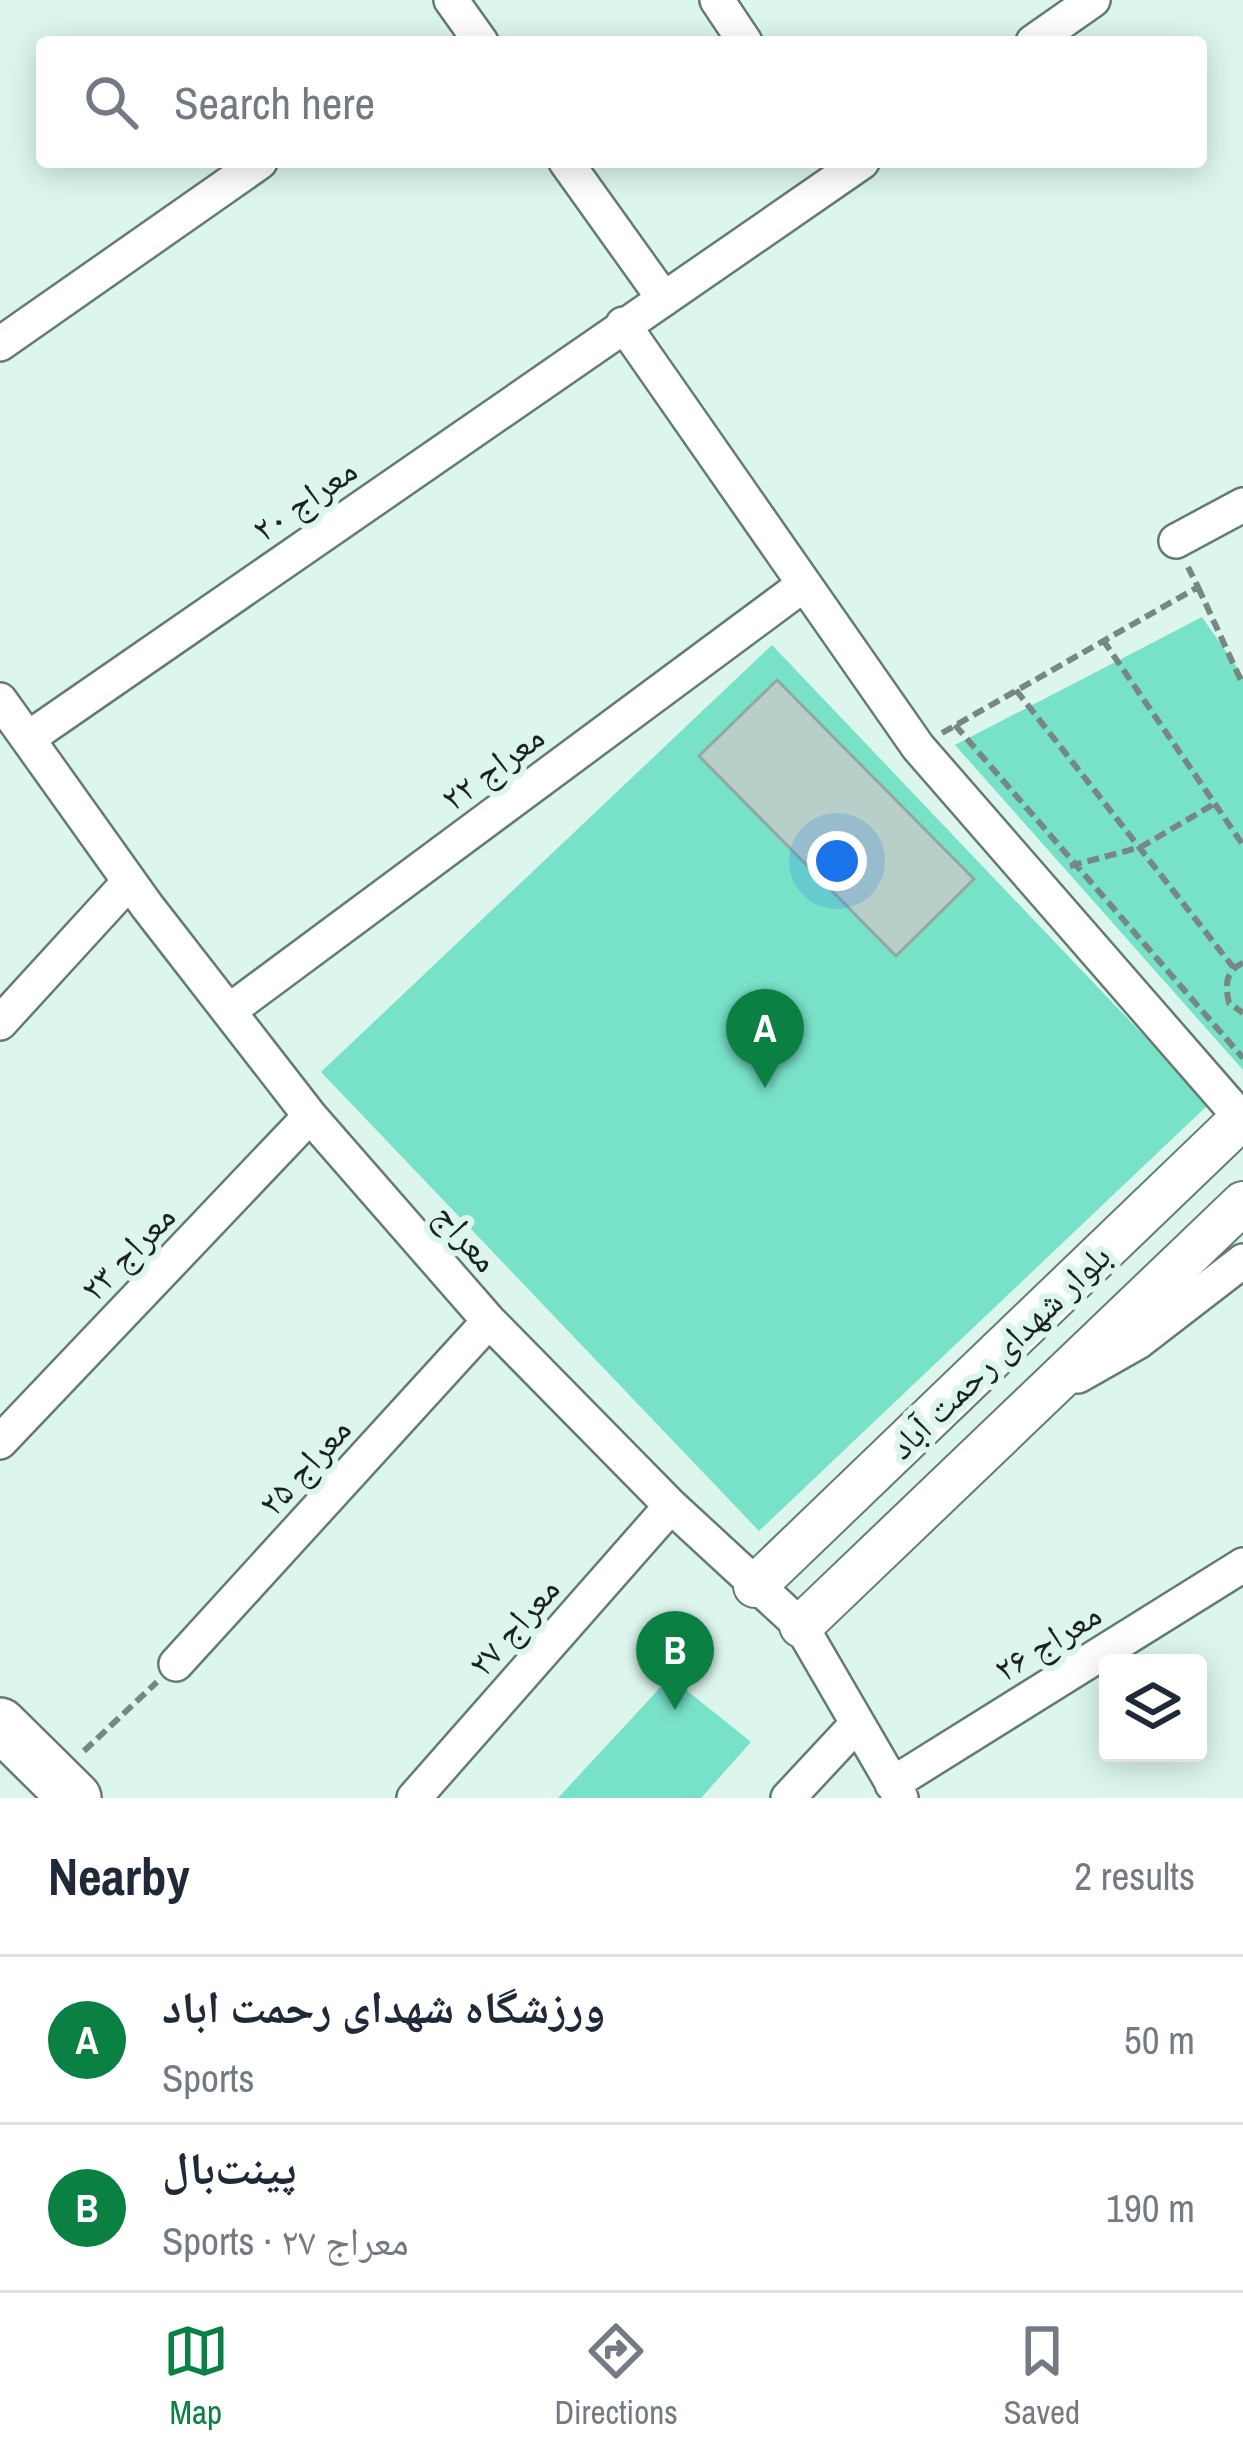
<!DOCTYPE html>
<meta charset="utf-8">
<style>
body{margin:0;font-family:"Archivo Narrow","Noto Naskh Arabic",sans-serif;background:#f2f2f3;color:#1f2937}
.controls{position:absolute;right:36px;bottom:36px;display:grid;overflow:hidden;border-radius:12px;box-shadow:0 6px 30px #0003}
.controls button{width:108px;height:108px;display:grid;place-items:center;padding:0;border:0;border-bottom:3px solid #e0e1e3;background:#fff;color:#1f2937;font:60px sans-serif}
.you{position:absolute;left:837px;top:861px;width:42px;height:42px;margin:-30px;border:9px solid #fff;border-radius:50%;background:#1a73e8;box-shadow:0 0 0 18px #1a73e833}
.badge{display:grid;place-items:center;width:78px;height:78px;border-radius:50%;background:#0b8043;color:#fff;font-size:39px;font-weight:700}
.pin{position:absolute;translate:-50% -99px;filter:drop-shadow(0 3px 6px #0008)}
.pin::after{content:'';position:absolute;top:63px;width:42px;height:36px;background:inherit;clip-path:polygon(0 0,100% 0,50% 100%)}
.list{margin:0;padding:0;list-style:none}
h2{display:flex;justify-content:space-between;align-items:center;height:156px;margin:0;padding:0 48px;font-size:51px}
h2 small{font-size:39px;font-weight:400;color:#747a83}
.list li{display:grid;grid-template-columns:78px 1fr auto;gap:36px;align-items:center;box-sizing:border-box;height:168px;padding:0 48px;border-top:3px solid #e0e1e3}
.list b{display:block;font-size:45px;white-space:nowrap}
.list p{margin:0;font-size:39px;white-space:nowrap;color:#747a83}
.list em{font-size:39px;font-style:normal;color:#747a83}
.icon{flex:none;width:66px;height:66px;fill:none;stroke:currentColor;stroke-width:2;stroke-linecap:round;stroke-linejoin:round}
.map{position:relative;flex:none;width:1243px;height:1798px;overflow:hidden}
.search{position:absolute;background:#fff;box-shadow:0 6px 30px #0003;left:36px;right:36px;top:36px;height:132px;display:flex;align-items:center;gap:30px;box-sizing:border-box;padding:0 42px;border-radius:12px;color:#747a83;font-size:45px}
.sheet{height:492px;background:#fff}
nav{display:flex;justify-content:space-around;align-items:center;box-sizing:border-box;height:168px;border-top:3px solid #e0e1e3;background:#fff;font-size:33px;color:#747a83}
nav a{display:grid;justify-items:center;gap:6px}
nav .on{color:#0b8043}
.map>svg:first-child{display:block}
.green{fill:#78e2c9}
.building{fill:#b7cfc8;stroke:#90a8a1;stroke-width:3}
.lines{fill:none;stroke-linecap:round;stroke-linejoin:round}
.minor-casing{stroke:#647b75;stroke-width:38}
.tertiary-casing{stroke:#647b75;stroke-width:46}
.primary-casing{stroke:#647b75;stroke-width:56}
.path{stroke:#778883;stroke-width:6;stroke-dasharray:12 6;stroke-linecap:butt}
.minor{stroke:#fff;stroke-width:33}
.tertiary{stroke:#fff;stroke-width:42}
.primary{stroke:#fff;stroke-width:51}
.labels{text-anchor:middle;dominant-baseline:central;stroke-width:12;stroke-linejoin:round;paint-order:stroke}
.street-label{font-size:36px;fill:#1a2321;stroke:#dcf6ee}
</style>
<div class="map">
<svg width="1243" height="1798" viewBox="0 0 1243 1798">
<rect width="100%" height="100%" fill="#dcf6ee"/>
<path class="green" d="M1202 617 1243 676V1070L955 745Z
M772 645 1209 1104 759 1531 321 1072Z
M670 1677 751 1742 701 1798H558Z"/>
<path class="building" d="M777 680 974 879 896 956 699 756Z"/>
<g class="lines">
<defs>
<path id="minor" d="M451 0 481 42
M717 0 745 42
M1033 42 1093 0
M566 162 664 299
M623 324 918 747 1241 1118
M0 344 260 162
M1176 541 1243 505
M0 700 147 906 310 1116 489 1321 671 1506 801 1626 901 1798
M30 737 862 162
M229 1011 802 586
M0 1023 129 882
M1078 1376 1138 1342 1243 1261
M0 1442 310 1116
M176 1664 489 1321
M892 1784 1243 1565
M414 1798 671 1506
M788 1798 856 1725"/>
<path id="tertiary" d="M755 1586 1243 1117
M801 1626 1243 1203"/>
<path id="primary" d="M0 1724 75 1798"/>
</defs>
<use href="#minor" class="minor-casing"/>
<use href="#tertiary" class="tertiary-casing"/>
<use href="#primary" class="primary-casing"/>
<path class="path" d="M1198 587 1243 685
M1103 640 1243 845
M1016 690 1233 967
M955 725 1243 1058
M942 733 1198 587 1188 567
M1070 866 1141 847 1214 804
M1243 963C1225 971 1225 985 1229 1003L1243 1013
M84 1751 157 1682"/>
<use href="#minor" class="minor"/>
<use href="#tertiary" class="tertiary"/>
<use href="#primary" class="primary"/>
</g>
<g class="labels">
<g class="street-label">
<text transform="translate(304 499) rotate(-35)">معراج ۲۰</text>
<text transform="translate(492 767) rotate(-37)">معراج ۲۲</text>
<text transform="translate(467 1237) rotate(49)">معراج</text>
<text transform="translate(127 1252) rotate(-46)">معراج ۲۳</text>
<text transform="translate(999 1351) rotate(-44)">بلوار شهدای رحمت آباد</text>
<text transform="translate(304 1466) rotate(-48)">معراج ۲۵</text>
<text transform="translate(513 1626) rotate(-49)">معراج ۲۷</text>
<text transform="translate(1047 1641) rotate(-32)">معراج ۲۶</text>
</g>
</g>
</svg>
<div class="controls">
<button><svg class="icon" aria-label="layers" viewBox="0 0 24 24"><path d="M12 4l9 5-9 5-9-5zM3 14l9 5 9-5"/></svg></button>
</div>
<div class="you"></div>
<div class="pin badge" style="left:765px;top:1088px">A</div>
<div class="pin badge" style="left:675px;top:1710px">B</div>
<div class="search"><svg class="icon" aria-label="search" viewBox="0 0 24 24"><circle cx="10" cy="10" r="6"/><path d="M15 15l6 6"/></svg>Search here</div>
</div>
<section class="sheet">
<h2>Nearby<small>2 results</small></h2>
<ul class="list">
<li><span class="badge">A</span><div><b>ورزشگاه شهدای رحمت اباد</b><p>Sports</p></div><em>50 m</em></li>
<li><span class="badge">B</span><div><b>پینت‌بال</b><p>Sports · معراج ۲۷</p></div><em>190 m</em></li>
</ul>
</section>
<nav>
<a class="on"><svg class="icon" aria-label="map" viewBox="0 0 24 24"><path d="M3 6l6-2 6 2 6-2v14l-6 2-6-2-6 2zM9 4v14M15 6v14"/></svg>Map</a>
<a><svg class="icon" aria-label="directions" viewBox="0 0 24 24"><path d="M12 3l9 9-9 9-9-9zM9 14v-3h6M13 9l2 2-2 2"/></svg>Directions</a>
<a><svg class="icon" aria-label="saved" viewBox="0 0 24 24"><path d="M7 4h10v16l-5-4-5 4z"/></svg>Saved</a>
</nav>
